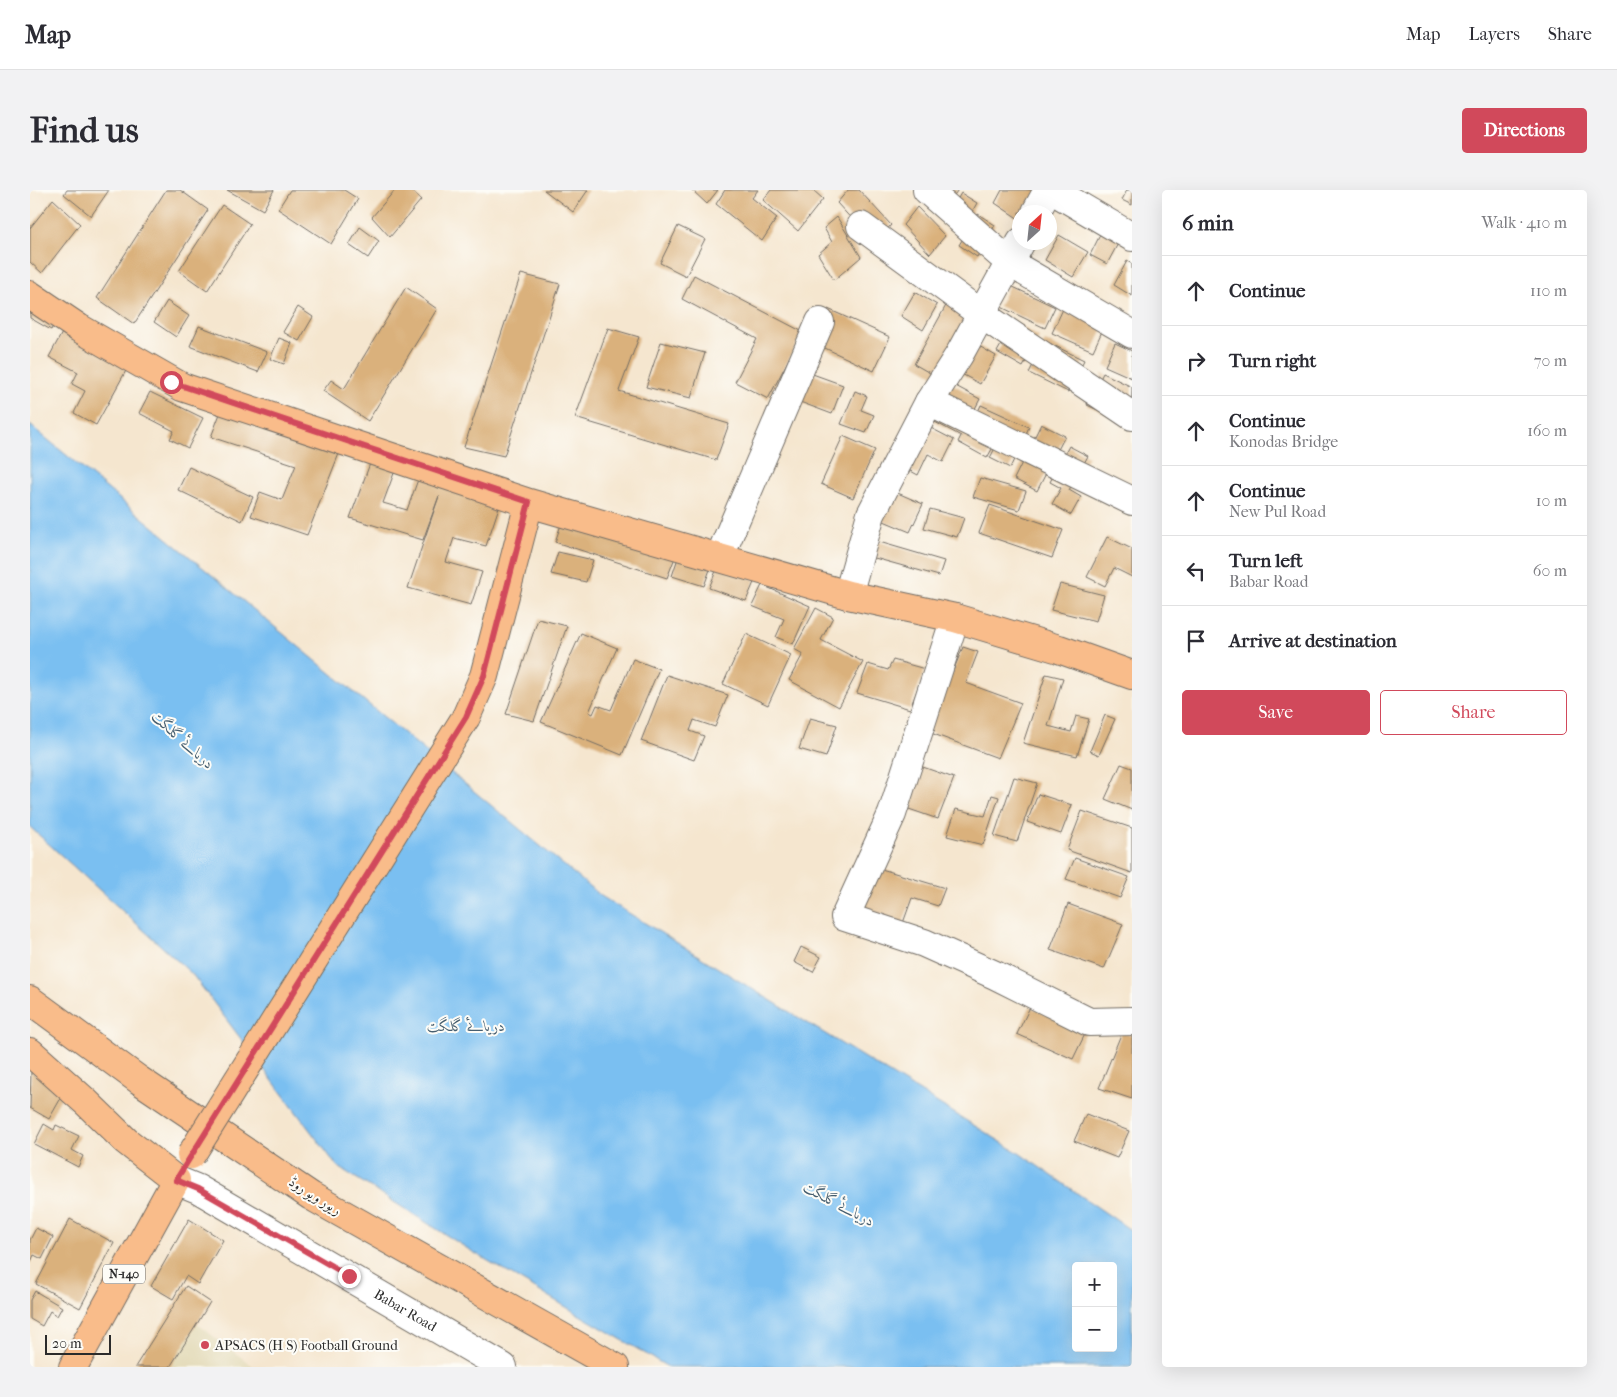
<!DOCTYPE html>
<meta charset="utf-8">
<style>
body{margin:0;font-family:"IM FELL French Canon",Amiri,serif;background:#f2f2f3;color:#2b2b33}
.controls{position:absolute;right:15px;bottom:15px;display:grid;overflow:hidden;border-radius:5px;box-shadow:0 5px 20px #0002}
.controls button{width:45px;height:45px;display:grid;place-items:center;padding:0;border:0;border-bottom:1px solid #e1e1e2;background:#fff;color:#2b2b33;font:25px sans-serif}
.compass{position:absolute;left:982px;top:15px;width:45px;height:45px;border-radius:50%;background:#fff;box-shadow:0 5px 20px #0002;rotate:27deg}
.scale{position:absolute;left:15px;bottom:12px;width:66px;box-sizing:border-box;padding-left:5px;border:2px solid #2b2b2b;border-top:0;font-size:14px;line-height:18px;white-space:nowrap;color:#2b2b2b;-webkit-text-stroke:4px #fdfcf7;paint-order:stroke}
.stop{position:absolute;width:15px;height:15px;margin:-11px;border:4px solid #d1495b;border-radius:50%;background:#fff}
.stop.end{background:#d1495b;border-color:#fff;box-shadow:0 1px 5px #0008}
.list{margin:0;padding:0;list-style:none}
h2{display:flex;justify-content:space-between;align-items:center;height:65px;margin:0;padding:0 20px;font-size:21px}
h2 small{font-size:16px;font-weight:400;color:#7c7c81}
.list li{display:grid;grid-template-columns:32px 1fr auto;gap:15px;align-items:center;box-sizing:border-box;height:70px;padding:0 20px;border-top:1px solid #e1e1e2}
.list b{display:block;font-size:19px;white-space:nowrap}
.list p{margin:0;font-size:16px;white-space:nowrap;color:#7c7c81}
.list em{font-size:16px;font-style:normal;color:#7c7c81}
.actions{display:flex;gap:10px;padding:15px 20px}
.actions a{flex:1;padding:11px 0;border:1px solid #d1495b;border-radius:5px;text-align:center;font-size:18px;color:#d1495b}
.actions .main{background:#d1495b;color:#fff}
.icon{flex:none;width:28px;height:28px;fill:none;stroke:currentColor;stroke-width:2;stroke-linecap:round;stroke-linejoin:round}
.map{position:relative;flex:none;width:1102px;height:1177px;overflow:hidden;border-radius:5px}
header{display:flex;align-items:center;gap:30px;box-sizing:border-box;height:70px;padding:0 25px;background:#fff;border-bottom:1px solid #e1e1e2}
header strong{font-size:24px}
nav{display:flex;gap:28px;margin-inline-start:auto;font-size:18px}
.intro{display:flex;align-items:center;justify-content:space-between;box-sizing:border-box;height:120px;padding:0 30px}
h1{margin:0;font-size:35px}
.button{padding:12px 22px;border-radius:5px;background:#d1495b;color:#fff;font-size:18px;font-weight:700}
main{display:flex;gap:30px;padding:0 30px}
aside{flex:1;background:#fff;border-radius:5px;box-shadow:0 5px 20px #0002}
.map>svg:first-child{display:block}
.built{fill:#e4dbba}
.water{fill:#7abff1;stroke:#52758e;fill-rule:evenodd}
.building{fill:#dab17b}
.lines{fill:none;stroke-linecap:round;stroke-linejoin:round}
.minor-casing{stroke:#726c64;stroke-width:30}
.major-casing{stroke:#726c64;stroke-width:30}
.highway-casing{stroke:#726c64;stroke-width:30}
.minor{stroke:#fff;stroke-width:28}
.major{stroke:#f9bc8a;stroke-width:28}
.highway{stroke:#f9bc8a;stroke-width:28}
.major-bridge-casing{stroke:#726c64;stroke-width:30;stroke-linecap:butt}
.major-bridge{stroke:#f9bc8a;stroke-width:28}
.route{stroke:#d1495b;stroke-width:6}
.poi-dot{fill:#d1495b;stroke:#fdfcf7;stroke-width:2}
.labels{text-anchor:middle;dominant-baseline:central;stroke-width:4;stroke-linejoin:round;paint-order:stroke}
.shield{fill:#fdfcf7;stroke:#6a6a68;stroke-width:1}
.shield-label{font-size:12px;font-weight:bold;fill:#2b2b2b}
.street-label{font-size:14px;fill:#2b2b2b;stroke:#fdfcf7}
.poi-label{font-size:14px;fill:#2b2b2b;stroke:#fdfcf7;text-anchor:start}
.water-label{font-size:15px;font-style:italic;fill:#475f70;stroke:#fdfcf7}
</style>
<header>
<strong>Map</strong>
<nav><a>Map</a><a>Layers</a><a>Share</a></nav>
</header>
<div class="intro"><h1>Find us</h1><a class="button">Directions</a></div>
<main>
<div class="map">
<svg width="1102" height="1177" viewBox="0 0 1102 1177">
<rect width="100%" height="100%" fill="#fdfcf7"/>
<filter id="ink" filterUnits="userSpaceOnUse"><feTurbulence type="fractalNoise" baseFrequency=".02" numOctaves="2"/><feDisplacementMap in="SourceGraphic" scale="10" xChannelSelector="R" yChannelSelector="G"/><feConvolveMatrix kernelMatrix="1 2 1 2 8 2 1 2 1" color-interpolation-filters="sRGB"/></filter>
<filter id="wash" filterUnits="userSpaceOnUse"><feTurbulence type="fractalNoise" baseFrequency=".0096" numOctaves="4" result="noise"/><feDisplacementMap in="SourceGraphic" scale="20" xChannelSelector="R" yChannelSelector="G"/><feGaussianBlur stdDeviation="1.12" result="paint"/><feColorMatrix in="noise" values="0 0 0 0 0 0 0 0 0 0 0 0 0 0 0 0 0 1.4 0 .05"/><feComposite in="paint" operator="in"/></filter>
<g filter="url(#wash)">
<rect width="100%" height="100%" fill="#f5e6cf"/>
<path class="built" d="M167 1134 224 1177H140Z"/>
<path class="water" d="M0 235 571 706 989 963 1102 1041V1177H638L443 1062 307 976 162 784 0 637ZM1046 1076H1083V1158H1046Z"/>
<g id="blocks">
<path class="building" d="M37 0H79L61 26 34 4Z
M136 0H150L178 20 104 134 67 108Z
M197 0H244L233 20Z
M260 0H314L328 9 301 54 248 19Z
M365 0H382L391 10 360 47 342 27Z
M514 0H558L543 22Z
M662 0H688L677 14Z
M695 0H728L722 8 747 28 732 51 686 14Z
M741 0H783L793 9 768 41 733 10Z
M818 0H829L861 35 844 54 807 13Z
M902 0H928L917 14Z
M972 0H1008L995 22H989V29L965 13Z
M1097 0H1102V15L1092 10Z
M931 3 947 13 931 41 915 31Z
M23 9 50 34 12 83 0 72V38Z
M192 15 220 34 177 101 149 81Z
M887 17 915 46 900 64 873 35Z
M948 24 965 35 947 67 929 55Z
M807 27 831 67 804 90 788 64 802 52 794 38Z
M648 36 675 49 656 86 630 73Z
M330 37 349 51 338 68 319 55Z
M1073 39 1091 48 1077 74 1060 65Z
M1029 45 1058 62 1043 87 1015 70Z
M1097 71 1102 74V106L1084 95Z
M491 84 530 94 474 266 434 257Z
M664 85 773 142 738 209 705 192 727 149 652 109Z
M979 95 1025 117 1015 138 969 116Z
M376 97 407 119 338 231 293 201 301 190 314 199Z
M925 99 947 111 905 186 884 174Z
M885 102 907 115 893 140 871 126Z
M137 111 159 126 146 147 124 132Z
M268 117 283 127 269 151 253 142Z
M0 118 26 130 21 140 0 128Z
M798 119 860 147 844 181 782 152Z
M1033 119 1074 137 1063 161 1022 143Z
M984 132 1009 147 993 177 967 162Z
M169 136 237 162 228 182 160 156Z
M578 138 609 147 589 201 699 234 686 270 545 228Z
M33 141 98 177 66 235 44 223 55 201 42 194 48 182 19 167Z
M249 148 262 153 254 174 240 169Z
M1015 151 1054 170 1038 202 999 183Z
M631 152 675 163 661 208 616 197Z
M944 153 966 166 950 194 928 182Z
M1085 153 1102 161V188L1075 176Z
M766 178 813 195 802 224 754 206Z
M1073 183 1102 197 1101 236 1057 215Z
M920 193 950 209 937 234 967 250 957 268 928 252 931 246 901 230Z
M825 201 837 206 831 220 844 225 836 243 811 234Z
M120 202 173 228 158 258 140 249 144 241 109 223Z
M951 215 999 237 980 278 960 268 971 246 943 233Z
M193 216 312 256 277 345 221 326 230 302 252 310 266 275 181 247Z
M1011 234 1035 246 1007 301 984 289Z
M897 236 924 250 913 272 898 264 888 285 875 278Z
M813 246 845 260 823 308 791 294Z
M1039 256 1058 266 1039 300 1051 307 1041 325 1022 314 1031 298 1020 292Z
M342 268 367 275 353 313 377 320 390 284 473 305 456 356 424 348 416 372 452 382 441 415 378 398 409 306 393 350 320 328Z
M159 277 223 307 212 331 148 300Z
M950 288 996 301 989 320 943 307Z
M863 301 893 314 880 342 849 329Z
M960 315 1033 340 1022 368 949 343Z
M900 319 934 328 927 347 894 338Z
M533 329 646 365 637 388 525 352Z
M1077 347 1102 359V387L1084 378 1075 396 1057 387Z
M839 349 914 371 909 386 834 365Z
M528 362 563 370 556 392 521 384Z
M649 365 682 374 674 396 642 386Z
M688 376 725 390 716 411 679 398Z
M1030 394 1074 405 1066 431 1021 420Z
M732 395 780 416 763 454 746 447 754 429 722 416Z
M786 418 803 427 791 450 833 472 809 517 759 490 773 464 764 459Z
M508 429 537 436 504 531 476 524Z
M551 443 587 458 559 522 563 524 567 515 581 520 603 469 629 479 592 565 511 532Z
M716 444 761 465 738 515 693 494Z
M933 457 948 462 936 493 991 513 968 568 898 542Z
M863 470 895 479 880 519 827 503 838 474 858 480Z
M1016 484 1033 488 1018 536 1041 542 1046 526 1059 529 1047 566 993 553Z
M637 485 698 505 685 537 664 530 660 541 674 546 664 570 611 551Z
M1075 525 1085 529 1069 565 1060 561Z
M780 528 807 535 796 567 769 559Z
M1091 574 1102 578V620L1075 609Z
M890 576 924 588 908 629 873 617Z
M984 587 1007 593 987 652 964 646Z
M1008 604 1042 615 1031 644 997 632Z
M962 605 969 607 953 655 917 646 926 619 955 626Z
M1052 621 1102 638V683L1037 660Z
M1045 668 1099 687 1090 708 1036 689Z
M848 678 915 698 908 716 882 708 873 733 833 721Z
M1038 714 1093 734 1074 779 1020 760Z
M771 757 791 767 783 782 764 772Z
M1000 817 1056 842 1043 869 987 844Z
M1092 842 1102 846V909L1069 898Z
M1 881 35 901 19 929 0 918Z
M1056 924 1099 941 1087 968 1044 951Z
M14 934 24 940 26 935 49 946 42 960 53 966 48 977 4 954Z
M40 1029 84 1053 50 1118 6 1094Z
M159 1029 193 1050 168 1094 156 1086 143 1109 121 1096Z
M6 1038 23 1047 12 1069 4 1065 0 1074V1050Z
M156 1096 180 1112 167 1134 140 1177H105Z
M5 1101 32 1117 27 1126 20 1121 12 1136 0 1129V1110Z"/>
</g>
</g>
<g filter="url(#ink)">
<use href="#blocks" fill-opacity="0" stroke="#726c64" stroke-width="1"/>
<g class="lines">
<defs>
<g id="minor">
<path d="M897 0 980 73 1102 144"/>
<path d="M1022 0 1102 47"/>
<path d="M1006 22 1018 0"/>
<path d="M831 36 951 124 1102 226"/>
<path d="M899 212 1102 311"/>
<path d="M690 366 790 132"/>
<path d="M818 405 841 324 899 212 929 165 991 52"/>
<path d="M925 428 862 624 815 727 894 753 965 785 1059 832 1102 831"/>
<path id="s1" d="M146 990 168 999 473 1177"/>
</g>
<path id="major" d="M0 105 49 138 152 197 499 313 818 405 925 428 1029 459 1102 485
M436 527 454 486 499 313"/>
<path id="highway" d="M0 810 109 890 281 1006 585 1177
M0 862 57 913 96 951 146 990 43 1177"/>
</defs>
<use href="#minor" class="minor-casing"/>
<use href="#major" class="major-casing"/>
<use href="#highway" class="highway-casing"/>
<use href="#minor" class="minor"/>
<use href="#major" class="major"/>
<use href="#highway" class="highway"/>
<defs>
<path id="major-bridge" d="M161 965 436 527"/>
</defs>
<use href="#major-bridge" class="major-bridge-casing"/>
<use href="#major-bridge" class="major-bridge"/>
</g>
</g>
<g class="lines" filter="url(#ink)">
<path class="route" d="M141 192 499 312 454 486 436 527 146 990 168 999 319 1086"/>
</g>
<circle class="poi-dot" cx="175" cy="1155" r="5"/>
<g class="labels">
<rect class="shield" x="73" y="1074.5" width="42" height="19" rx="4"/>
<g class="shield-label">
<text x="94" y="1084">N-140</text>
</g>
<g class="street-label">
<text transform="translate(285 1006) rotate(32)">ریور ویو روڈ</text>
<text stroke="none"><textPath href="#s1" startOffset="264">Babar Road</textPath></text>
</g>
<g class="poi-label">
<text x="185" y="1155">APSACS (H S) Football Ground</text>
</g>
<g class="water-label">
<text transform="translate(153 550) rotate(42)">دریائے گلگت</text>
<text x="436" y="836">دریائے گلگت</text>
<text transform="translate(809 1014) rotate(28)">دریائے گلگت</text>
</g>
</g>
</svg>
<div class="controls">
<button>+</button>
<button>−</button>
</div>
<svg class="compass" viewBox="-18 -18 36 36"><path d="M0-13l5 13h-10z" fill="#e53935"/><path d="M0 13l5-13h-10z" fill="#7c7c81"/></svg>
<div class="scale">20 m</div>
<div class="stop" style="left:141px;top:192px"></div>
<div class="stop end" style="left:319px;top:1086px"></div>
</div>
<aside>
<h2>6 min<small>Walk · 410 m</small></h2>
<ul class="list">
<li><svg class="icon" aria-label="ahead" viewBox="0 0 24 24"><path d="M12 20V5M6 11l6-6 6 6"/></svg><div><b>Continue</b></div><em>110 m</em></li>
<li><svg class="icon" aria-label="right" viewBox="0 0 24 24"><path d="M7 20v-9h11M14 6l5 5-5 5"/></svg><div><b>Turn right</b></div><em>70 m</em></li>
<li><svg class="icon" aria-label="ahead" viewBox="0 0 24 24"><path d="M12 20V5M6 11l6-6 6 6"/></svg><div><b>Continue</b><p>Konodas Bridge</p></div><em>160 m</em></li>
<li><svg class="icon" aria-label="ahead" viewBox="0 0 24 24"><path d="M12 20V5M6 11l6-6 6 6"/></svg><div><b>Continue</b><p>New Pul Road</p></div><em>10 m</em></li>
<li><svg class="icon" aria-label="left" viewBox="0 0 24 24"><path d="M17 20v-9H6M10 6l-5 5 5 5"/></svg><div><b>Turn left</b><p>Babar Road</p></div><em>60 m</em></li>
<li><svg class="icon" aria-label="arrive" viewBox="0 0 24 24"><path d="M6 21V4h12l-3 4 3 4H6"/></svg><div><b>Arrive at destination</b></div></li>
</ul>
<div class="actions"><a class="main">Save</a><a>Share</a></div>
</aside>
</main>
